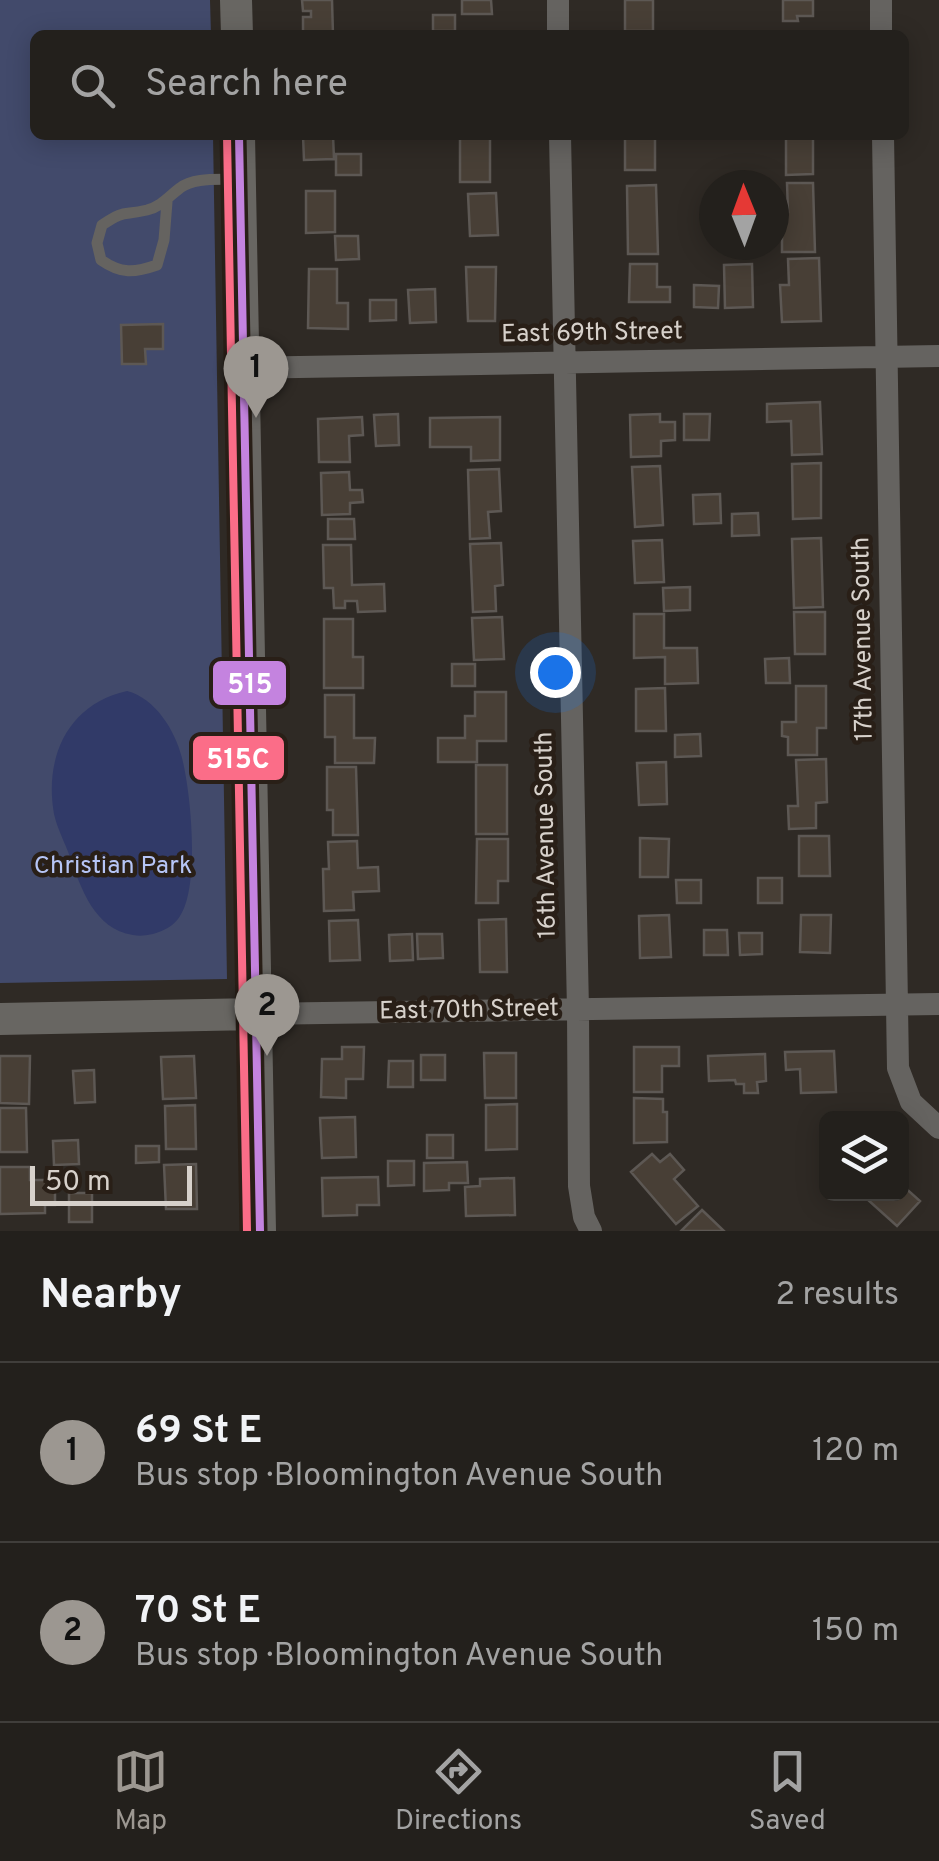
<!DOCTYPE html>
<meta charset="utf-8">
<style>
body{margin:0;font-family:Overpass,sans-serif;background:#2b2825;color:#f1f3f6}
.controls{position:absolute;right:30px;bottom:30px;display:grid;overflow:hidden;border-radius:15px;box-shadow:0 5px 25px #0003}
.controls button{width:90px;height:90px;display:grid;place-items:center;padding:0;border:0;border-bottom:2px solid #403e3b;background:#23201c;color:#f1f3f6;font:50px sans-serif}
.compass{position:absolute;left:699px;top:170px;width:90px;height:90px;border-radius:50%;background:#23201c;box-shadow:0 5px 25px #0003;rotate:359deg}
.scale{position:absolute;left:30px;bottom:25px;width:162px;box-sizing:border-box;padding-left:10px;border:5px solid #d7d1cb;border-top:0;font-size:28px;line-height:35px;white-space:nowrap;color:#d7d1cb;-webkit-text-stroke:8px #291f17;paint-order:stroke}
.you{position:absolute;left:555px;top:672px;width:35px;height:35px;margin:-25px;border:8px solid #fff;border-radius:50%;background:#1a73e8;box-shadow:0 0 0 15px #1a73e833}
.badge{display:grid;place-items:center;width:65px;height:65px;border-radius:50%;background:#9c9791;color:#111;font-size:32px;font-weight:700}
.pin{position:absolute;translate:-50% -82px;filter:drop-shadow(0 2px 5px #0008)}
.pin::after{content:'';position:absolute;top:52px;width:35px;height:30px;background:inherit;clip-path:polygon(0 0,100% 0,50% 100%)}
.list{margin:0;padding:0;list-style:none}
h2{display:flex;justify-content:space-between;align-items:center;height:130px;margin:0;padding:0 40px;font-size:42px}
h2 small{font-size:32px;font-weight:400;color:#a3a3a3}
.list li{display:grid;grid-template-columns:65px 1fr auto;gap:30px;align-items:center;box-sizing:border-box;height:180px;padding:0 40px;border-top:2px solid #403e3b}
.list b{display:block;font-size:38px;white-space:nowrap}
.list p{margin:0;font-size:32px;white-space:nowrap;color:#a3a3a3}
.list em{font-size:32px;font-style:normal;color:#a3a3a3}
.icon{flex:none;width:55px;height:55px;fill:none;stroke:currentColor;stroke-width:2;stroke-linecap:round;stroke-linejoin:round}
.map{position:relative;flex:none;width:939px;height:1231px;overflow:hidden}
.search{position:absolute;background:#23201c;box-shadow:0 5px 25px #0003;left:30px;right:30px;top:30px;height:110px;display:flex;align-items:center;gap:25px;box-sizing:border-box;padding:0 35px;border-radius:15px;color:#a3a3a3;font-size:38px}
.sheet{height:490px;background:#23201c}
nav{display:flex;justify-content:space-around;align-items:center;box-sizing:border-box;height:140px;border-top:2px solid #403e3b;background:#23201c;font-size:28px;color:#a3a3a3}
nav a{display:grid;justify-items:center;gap:5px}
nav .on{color:#9c9791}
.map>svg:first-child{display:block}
.green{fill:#424a6b}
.water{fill:#313a68}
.building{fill:#483f36;stroke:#5d5854;stroke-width:2.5}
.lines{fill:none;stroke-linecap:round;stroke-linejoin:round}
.lane{stroke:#656360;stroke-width:11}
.street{stroke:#656360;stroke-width:22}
.secondary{stroke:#686662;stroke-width:32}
.bus-1-casing{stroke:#291f17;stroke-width:15}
.bus-2-casing{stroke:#291f17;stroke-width:15}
.bus-1{stroke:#c483df;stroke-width:8}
.bus-2{stroke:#fb6d88;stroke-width:8}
.labels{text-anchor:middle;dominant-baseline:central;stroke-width:9;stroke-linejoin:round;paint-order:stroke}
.street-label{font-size:25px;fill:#d7d1cb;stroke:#291f17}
.park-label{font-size:25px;fill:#b6c5f6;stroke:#291f17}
.line-badge{stroke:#291f17;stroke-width:4}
.badge-label{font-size:28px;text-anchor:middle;font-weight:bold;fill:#fff}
</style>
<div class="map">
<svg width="939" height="1231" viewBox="0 0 939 1231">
<rect width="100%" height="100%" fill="#2f2a25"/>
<path class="green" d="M0 0H210L211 35H35V135H213L227 979 0 983Z"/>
<path class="water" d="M127 691C155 698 175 730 182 758 191 793 200 886 180 916 172 930 149 938 133 935 94 929 81 888 70 857 65 843 57 828 54 814 44 757 68 704 127 691Z"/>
<path class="building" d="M302 0H332L333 35H303V17H311V11H303Z
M462 0H491L492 14H462Z
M625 0H653V31H625Z
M783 0H813V16H797L798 21H783Z
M433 15H455V31H433Z
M303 135H333L334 159 304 160Z
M460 135H490V182H460Z
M625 135H655V170H625Z
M786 135H813V174L786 175Z
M336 154H361V175H336Z
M787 183H813L815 252H782V234H774V212H788Z
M656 185 658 254H628L627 186Z
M306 191H335V232L306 233Z
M496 193 498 235 470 236 468 194Z
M335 236H358L359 259 336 260Z
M819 258 821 321 782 322 780 285H789L788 259Z
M630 264H657V287H670V302H629Z
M752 264 753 307 725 308 724 265Z
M466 267H496L495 321H468Z
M309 269H337V303H348V329L308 328Z
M694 285 719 286 718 308 694 307Z
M435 289 436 322 410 323 408 290Z
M370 300H396V320L370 321Z
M163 324V349H145L146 364H122L121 325Z
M820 402 822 454 792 455 791 421 767 422V404Z
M398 414 399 445 376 446 374 415Z
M660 414V422H675V440L661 441V456L631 457 630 415Z
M684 414H710L709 440H684Z
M362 417 363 435 349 436 350 462H319L318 419Z
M500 417V460L471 461V447H430V418Z
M821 463V518L793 519 792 464Z
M660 466 663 525 635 527 632 467Z
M499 469 501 511 488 512 490 538 470 539 468 470Z
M349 472 350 490H362L363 502 350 503V514L322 515 321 473Z
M720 494 721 523 694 524 693 495Z
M758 513 759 535 732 536V514Z
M328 519H354L355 539H328Z
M821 538 823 607 794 608 792 539Z
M662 540 664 582 635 583 633 541Z
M501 543 503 585 495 586 496 611 473 612 470 544Z
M323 545H351L352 585 384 584 385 611 358 612 357 601H345V608H334L333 588H324Z
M690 587V610L664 611 663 588Z
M794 612H825V654H795Z
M634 614H664V648H697L698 683 665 684V657L634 658Z
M502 617 504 659 474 660 472 618Z
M324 619H353V657H363V688H324Z
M789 658 790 683H766L765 659Z
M452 664H475V686H452Z
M796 686H826V728H817V755H788V737L782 736V722H796Z
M665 688 666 731H636V689Z
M475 692H506V741H477V762H438V738H465V716H475Z
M325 695H354V738H375L374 763H335V737H325Z
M700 734 701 756 675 757V735Z
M826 759 827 802 816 803V828L789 829 788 806H798L796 760Z
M666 762 667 804 639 805 637 763Z
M476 765H507V834H476Z
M327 767H356L358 835H333V810H327Z
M799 836H829L830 876H799Z
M640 838 669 839 668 877H640Z
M477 839H508V881H498V903H476Z
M357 841 358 868 378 867 379 891 353 892 354 910 324 911 323 869H329L328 842Z
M758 878H782V903H758Z
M676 880H701V903H677Z
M669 915 671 957 640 958 639 916Z
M801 915H831L830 953 800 952Z
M506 919 507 972H480L479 920Z
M358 920 360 960 330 961 329 921Z
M704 930H727L728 955H704Z
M739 933H762V954L740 955Z
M412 934 413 960 390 961 389 935Z
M417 934H442L443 958 418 959Z
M342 1047H364L363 1079H346V1098L321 1097 322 1059H342Z
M634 1047H679V1066H662V1092H634Z
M834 1051 836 1092 801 1093 800 1069 786 1070 785 1052Z
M484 1053H516V1098H485Z
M765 1054 766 1081 757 1082 758 1093H744V1084H736L735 1080 709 1081 708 1056Z
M421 1055H445V1080H421Z
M0 1056H30L29 1104 0 1103Z
M194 1056 196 1098 163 1099 161 1057Z
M389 1061H413V1087H388Z
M94 1070 95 1102 75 1103 73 1071Z
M634 1098 663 1099V1112H667V1142L634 1143Z
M517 1104V1149L486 1150V1105Z
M195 1105 196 1149H166L165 1106Z
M0 1108H26L27 1152H0Z
M355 1117 356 1157 322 1158 320 1118Z
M427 1135H453V1158H427Z
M78 1140 79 1164 54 1165 53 1141Z
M136 1146H159V1162L136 1163Z
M652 1154 660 1162 670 1154 684 1170 674 1179 698 1206 676 1224 631 1172Z
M388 1161H414V1185L388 1186Z
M467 1162 468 1183H449V1190L424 1191V1163Z
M196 1164 197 1209H166L164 1165Z
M0 1167H30V1180H55V1205H45V1213L0 1214Z
M378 1177 379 1205H357V1215L323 1216 322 1178Z
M514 1178 515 1215 466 1216 465 1187 480 1186V1179Z
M902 1185 920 1201 897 1226 867 1199 873 1194H902Z
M69 1193H92V1222H69Z
M702 1210 724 1231H681Z"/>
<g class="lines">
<path class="lane" d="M167 202 164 240 157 265C134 273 121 274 101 260L97 243 102 225C126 209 122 216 147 210 162 206 168 197 180 188 194 177 219 180 236 179"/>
<path class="street" d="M558 0V35
M881 0V35
M560 135 578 1010 579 1186 584 1217 591 1231
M883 135 898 1068 911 1102 939 1128
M245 368 939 356
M256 1014 939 1004"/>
<path class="secondary" d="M236 0 237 35
M239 135 260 1231
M0 1019 256 1014"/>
<defs>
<path id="bus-1" d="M239 135 260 1231"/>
<path id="bus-2" d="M227 135 247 1231"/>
</defs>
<use href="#bus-1" class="bus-1-casing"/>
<use href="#bus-2" class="bus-2-casing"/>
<use href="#bus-1" class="bus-1"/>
<use href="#bus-2" class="bus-2"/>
</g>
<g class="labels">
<g class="street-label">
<text transform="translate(592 334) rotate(-1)">East 69th Street</text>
<text transform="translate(864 639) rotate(-91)">17th Avenue South</text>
<text transform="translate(547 835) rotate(-91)">16th Avenue South</text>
<text transform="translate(469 1011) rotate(-1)">East 70th Street</text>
</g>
<g class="park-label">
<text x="113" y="867">Christian Park</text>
</g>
</g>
<g class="line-badge">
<rect x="211" y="659" width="77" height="48" rx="10" fill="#c483df"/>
<rect x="191" y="734" width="95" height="48" rx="10" fill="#fb6d88"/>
</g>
<g class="badge-label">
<text x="250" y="693">515</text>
<text x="238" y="768">515C</text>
</g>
</svg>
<div class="controls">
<button><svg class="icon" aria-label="layers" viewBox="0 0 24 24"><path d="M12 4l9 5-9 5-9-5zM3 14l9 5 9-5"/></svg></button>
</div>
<svg class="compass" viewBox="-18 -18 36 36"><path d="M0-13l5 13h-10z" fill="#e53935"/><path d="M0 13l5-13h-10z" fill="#a3a3a3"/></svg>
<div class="scale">50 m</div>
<div class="you"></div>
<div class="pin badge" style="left:256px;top:418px">1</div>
<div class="pin badge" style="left:267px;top:1056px">2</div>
<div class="search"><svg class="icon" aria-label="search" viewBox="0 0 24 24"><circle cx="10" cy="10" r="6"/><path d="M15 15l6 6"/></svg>Search here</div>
</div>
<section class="sheet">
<h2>Nearby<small>2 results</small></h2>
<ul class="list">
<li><span class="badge">1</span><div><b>69 St E</b><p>Bus stop · Bloomington Avenue South</p></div><em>120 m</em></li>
<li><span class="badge">2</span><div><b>70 St E</b><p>Bus stop · Bloomington Avenue South</p></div><em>150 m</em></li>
</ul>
</section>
<nav>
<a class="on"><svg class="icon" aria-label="map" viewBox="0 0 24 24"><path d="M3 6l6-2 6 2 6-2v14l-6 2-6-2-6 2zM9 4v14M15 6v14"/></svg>Map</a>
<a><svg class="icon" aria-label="directions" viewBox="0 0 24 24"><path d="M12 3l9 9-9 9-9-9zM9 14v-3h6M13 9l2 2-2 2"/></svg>Directions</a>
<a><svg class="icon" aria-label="saved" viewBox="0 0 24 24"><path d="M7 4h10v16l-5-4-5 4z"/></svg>Saved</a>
</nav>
